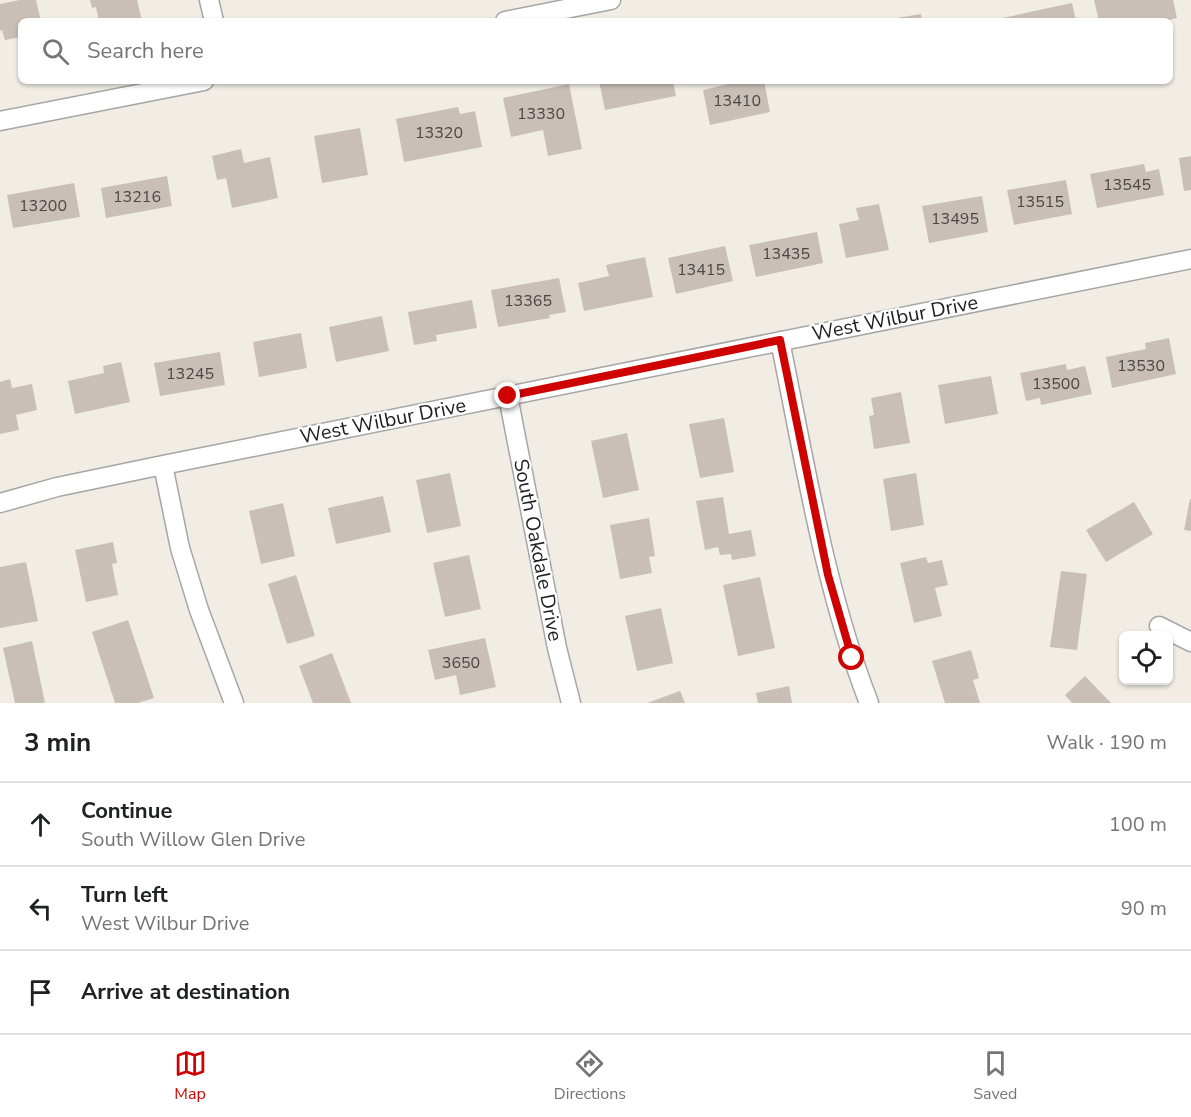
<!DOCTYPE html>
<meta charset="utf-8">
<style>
body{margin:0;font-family:"Nunito Sans",sans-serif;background:#f2f2f2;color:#202124}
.controls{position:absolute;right:18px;bottom:18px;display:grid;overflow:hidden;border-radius:9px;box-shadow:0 2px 4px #0004}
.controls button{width:54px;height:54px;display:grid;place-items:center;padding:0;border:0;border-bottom:2px solid #e0e0e0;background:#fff;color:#202124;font:30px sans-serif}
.stop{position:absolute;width:18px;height:18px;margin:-14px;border:4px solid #ce0200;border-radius:50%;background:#fff}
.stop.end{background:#ce0200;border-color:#fff;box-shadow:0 2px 6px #0008}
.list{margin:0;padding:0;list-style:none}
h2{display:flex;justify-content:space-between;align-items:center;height:78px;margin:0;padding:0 24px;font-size:26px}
h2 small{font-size:20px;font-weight:400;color:#757577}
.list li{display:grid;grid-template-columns:39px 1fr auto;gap:18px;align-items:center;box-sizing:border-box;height:84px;padding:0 24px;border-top:2px solid #e0e0e0}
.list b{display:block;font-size:22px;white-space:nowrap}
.list p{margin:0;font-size:20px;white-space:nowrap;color:#757577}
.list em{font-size:20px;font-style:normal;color:#757577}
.icon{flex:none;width:33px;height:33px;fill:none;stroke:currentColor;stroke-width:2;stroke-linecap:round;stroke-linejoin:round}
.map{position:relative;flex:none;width:1191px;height:703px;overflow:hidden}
.search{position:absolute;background:#fff;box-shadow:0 2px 4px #0004;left:18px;right:18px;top:18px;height:66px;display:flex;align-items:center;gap:15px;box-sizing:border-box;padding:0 21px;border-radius:9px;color:#757577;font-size:22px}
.sheet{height:330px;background:#fff}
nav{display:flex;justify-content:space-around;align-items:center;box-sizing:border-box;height:84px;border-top:2px solid #e0e0e0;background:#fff;font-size:16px;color:#757577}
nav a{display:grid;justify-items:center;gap:3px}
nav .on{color:#ce0200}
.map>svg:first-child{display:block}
.building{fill:#c9bfb7}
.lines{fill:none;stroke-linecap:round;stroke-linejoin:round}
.street-casing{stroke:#a6a6a6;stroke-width:21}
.street{stroke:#fff;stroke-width:18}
.route{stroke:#ce0200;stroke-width:8}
.labels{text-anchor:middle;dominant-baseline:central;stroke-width:4.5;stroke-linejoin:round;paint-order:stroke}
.number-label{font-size:16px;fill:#4a4745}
.street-label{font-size:20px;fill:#1f1f1f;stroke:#fff}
</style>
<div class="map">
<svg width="1191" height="703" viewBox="0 0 1191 703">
<rect width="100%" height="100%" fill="#f1ede5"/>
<path class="building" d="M20 0H36L41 21H21V37L5 40 2 30 0 31V4Z
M90 0H137L142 21H99L96 7 92 8Z
M1094 0H1173L1177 18 1165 21H1099Z
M1072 3 1076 21H998V19Z
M921 14 922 21H898L897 18Z
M599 81H673L676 96 605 110Z
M741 81H764L770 112 710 125 703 90Z
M569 84 582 149 548 156 543 130 511 137 503 98Z
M458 107 460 114 475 111 482 147 404 162 396 119Z
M360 128 368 175 322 183 314 136Z
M241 149 244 163 270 157 278 198 232 208 226 178 217 180 212 156Z
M1191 156V190L1184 191 1179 158Z
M1144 164 1146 172 1159 169 1164 195 1097 208 1090 174Z
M167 176 172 206 106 218 101 188Z
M1066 180 1072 214 1014 225 1007 190Z
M74 183 80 217 13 228 7 195Z
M982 196 988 232 929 243 922 206Z
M879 204 889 250 846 258 839 224 859 220 856 208Z
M817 232 823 263 756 277 749 245Z
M725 246 733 281 676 294 668 258Z
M645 257 653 297 584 311 578 283 609 276 606 265Z
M559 278 566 312 549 315 550 318 498 327 491 290Z
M472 300 477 328 436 335 437 341 414 345 408 312Z
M382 316 389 351 336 362 329 327Z
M301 333 307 368 259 377 253 342Z
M1169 338 1176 374 1112 388 1106 357 1146 349 1145 343Z
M220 352 225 385 160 396 154 363Z
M121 362 130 402 75 414 68 381 104 373 103 366Z
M1066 364 1067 370 1085 366 1092 394 1041 405 1040 398 1026 401 1020 373Z
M991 376 998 414 945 424 938 385Z
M10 379 12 388 32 384 37 410 16 415 19 430 0 434V382Z
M901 392 910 443 874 449 869 416 874 415 871 398Z
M724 418 734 472 700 478 689 424Z
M627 433 639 490 603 498 591 441Z
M450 473 461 526 427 533 416 480Z
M916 473 924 525 891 531 883 479Z
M383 496 391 532 336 544 328 508Z
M723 497 729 534 751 530 756 556 732 560 731 554 720 555 718 547 705 550 696 501Z
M1190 499H1191V531L1184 530Z
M1134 502 1153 534 1106 562 1086 530Z
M283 503 295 556 261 564 249 511Z
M649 518 655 556 649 557 652 573 620 579 610 525Z
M113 542 117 563 112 564 118 595 86 602 75 550Z
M469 555 481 609 445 617 433 563Z
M926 557 928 563 942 560 948 585 935 588 942 616 914 623 900 563Z
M26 562 38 621 0 628V567Z
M1061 571 1087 574 1077 650 1050 647Z
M296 575 315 636 287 644 268 584Z
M760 577 775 648 738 656 723 585Z
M661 608 673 663 637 671 625 616Z
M128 620 154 698 138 703H115L92 632Z
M485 638 496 687 460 695 456 675 435 680 428 650Z
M32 641 45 703H15L3 648Z
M971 650 979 678 973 680 980 703H945L932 661Z
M332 653 351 703H313L299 666Z
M1085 676 1111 703H1072L1065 695Z
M789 686 792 703H758L756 693Z
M680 691 685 703H647Z"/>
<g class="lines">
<defs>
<path id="street" d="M209 0 214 21
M505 21 611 0
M0 121 204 81
M780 341C805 462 824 587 869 703
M508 396 557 648 571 703
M163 465 180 548 199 610 234 703
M0 503 57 487 163 465 1191 259
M1159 626 1191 642"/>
</defs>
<use href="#street" class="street-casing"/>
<use href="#street" class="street"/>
</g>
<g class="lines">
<path class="route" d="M508 396 780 340 828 575 852 658"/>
</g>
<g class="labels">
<g class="number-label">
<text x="737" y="101">13410</text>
<text x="541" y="114">13330</text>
<text x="439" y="133">13320</text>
<text x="1127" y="185">13545</text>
<text x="137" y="197">13216</text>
<text x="1040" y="202">13515</text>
<text x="43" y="206">13200</text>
<text x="955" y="219">13495</text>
<text x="786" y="254">13435</text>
<text x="701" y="270">13415</text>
<text x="528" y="301">13365</text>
<text x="1141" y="366">13530</text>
<text x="190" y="374">13245</text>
<text x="1056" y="384">13500</text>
<text x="461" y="663">3650</text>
</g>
<g class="street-label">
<text transform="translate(895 318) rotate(-11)">West Wilbur Drive</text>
<text transform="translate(383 421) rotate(-11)">West Wilbur Drive</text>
<text transform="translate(538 550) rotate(79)">South Oakdale Drive</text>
</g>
</g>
</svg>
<div class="controls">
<button><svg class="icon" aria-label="locate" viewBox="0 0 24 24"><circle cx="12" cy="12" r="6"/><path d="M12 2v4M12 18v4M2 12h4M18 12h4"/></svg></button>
</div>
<div class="stop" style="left:852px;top:658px"></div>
<div class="stop end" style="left:508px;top:396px"></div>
<div class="search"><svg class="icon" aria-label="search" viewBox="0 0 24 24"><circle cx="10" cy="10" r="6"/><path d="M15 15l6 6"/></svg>Search here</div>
</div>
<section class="sheet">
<h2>3 min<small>Walk · 190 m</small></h2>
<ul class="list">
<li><svg class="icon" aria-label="ahead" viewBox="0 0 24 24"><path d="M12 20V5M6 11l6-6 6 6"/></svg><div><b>Continue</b><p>South Willow Glen Drive</p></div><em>100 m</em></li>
<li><svg class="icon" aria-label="left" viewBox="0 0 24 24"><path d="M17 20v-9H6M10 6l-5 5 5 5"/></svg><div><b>Turn left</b><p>West Wilbur Drive</p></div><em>90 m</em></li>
<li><svg class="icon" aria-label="arrive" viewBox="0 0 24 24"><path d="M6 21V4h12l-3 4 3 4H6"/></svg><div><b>Arrive at destination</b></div></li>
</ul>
</section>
<nav>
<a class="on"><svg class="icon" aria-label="map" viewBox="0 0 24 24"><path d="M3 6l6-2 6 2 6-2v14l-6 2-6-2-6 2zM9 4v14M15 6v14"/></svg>Map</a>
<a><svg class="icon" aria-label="directions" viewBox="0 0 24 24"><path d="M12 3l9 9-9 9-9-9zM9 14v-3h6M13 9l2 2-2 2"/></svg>Directions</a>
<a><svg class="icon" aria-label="saved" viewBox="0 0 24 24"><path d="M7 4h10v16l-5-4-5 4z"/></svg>Saved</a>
</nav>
